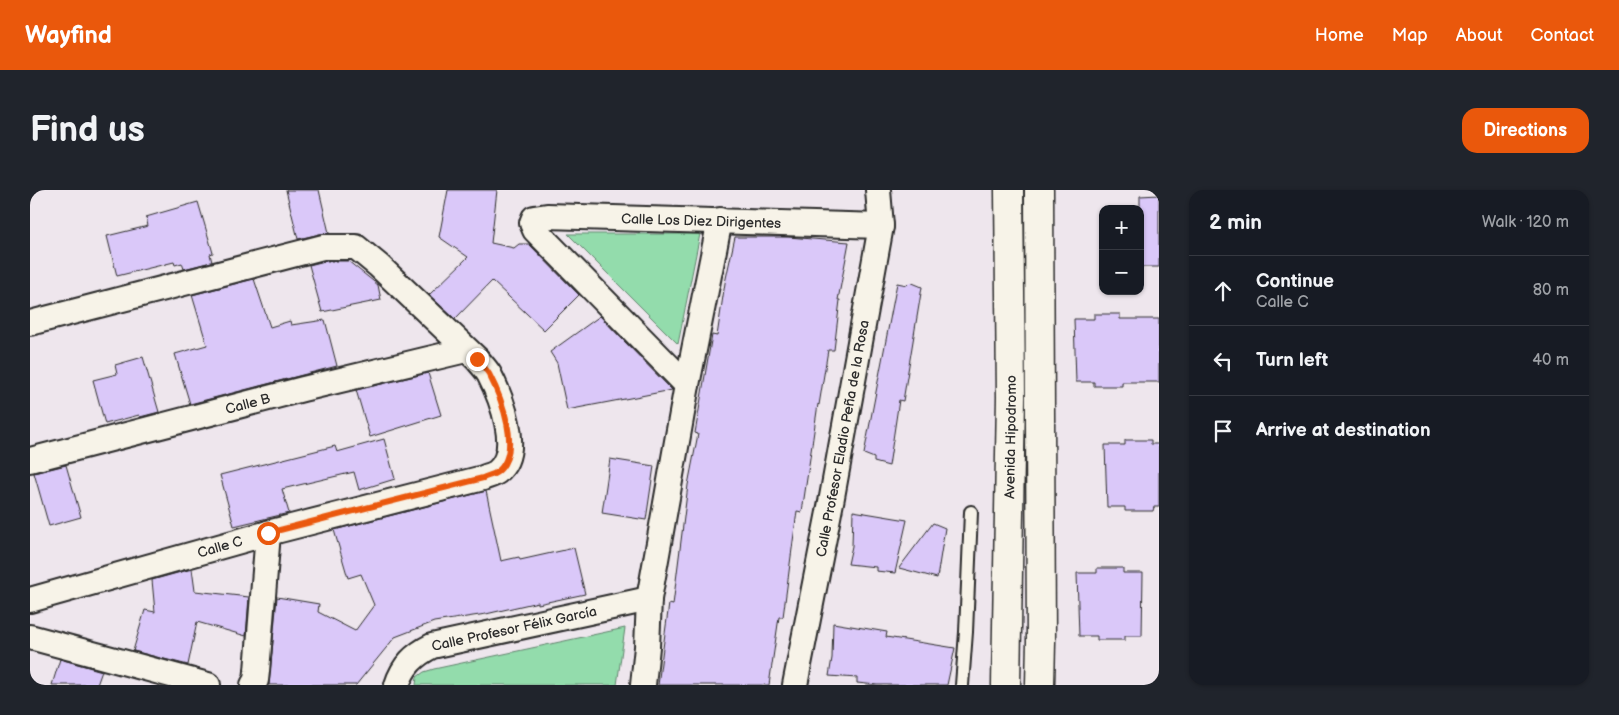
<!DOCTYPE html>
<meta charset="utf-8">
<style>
body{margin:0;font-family:"Balsamiq Sans",sans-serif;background:#20242c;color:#f1f3f6}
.controls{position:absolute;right:15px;top:15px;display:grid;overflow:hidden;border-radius:10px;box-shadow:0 1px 4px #0004}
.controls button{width:45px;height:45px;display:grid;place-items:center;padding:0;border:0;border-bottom:1px solid #363941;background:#171b24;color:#f1f3f6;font:25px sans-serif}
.stop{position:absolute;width:15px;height:15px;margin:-11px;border:4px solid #ea580c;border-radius:50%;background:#fff}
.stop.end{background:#ea580c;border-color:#fff;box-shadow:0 1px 5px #0008}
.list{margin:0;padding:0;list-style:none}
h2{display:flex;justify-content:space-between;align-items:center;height:65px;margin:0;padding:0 20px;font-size:21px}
h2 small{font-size:16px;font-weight:400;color:#9ea1a6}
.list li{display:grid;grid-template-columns:32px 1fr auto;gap:15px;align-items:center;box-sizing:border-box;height:70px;padding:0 20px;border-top:1px solid #363941}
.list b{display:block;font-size:19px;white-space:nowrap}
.list p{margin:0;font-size:16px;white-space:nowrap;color:#9ea1a6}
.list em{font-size:16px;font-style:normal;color:#9ea1a6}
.icon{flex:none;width:28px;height:28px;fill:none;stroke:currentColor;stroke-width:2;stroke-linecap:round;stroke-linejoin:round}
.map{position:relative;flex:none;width:1129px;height:495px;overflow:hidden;border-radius:15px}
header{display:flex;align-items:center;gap:30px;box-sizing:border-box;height:70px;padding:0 25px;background:#ea580c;color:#fff}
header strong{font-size:24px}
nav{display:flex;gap:28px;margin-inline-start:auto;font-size:18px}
.intro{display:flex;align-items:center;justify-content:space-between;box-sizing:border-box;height:120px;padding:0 30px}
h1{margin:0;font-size:35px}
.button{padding:12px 22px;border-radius:15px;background:#ea580c;color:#fff;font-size:18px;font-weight:700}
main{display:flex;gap:30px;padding:0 30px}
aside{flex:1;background:#171b24;border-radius:15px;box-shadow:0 1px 4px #0004}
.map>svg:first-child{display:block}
.green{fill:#93dcac;stroke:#5f846c}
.building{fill:#dac8f9;stroke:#2b2b2b}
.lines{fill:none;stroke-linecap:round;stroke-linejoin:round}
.service-casing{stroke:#2b2b2b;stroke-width:16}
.minor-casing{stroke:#2b2b2b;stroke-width:28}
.primary-casing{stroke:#2b2b2b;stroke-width:31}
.service{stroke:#f7f3e8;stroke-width:12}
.minor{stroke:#f7f3e8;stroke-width:24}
.primary{stroke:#f7f3e8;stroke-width:28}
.route{stroke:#ea580c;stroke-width:6}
.labels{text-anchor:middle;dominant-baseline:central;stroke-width:4;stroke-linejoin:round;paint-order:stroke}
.street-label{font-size:14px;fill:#2b2b2b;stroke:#f7f3e8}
</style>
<header>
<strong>Wayfind</strong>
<nav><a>Home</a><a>Map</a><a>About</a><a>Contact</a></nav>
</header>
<div class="intro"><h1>Find us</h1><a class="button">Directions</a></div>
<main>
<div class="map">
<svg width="1129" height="495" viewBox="0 0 1129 495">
<rect width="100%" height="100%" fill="#eee6ed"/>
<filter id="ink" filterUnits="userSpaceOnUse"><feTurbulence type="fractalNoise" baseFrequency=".02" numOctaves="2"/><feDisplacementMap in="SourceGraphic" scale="10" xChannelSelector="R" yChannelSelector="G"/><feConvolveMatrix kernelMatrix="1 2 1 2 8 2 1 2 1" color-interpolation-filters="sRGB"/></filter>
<g filter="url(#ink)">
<path class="green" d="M538 44H670L648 154Z
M595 438 587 495H386L387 487 394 482 404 479Z"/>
<path class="building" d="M256 0H289L299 43 290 44 268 49Z
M418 0H467L461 53 484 58 489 54H499L549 105 514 140 462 91 425 129 399 105 438 67 409 47Z
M1129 5V77H1110V6Z
M168 12 183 63 180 64 182 72 154 79 152 73 145 75 144 72 87 86 77 46 118 36 116 27Z
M705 47H758L819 52 808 110H810L804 160H798L789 215 788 214 772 322 767 321 753 427H749L739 495H628L639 414 643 415 658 295 668 244 665 243 682 145 687 146 695 93Z
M295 71H318L348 95 351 110 292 122 279 75Z
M224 89 240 137 260 131 261 135 295 130 307 176 160 214 145 164 177 155 162 105Z
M880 92 892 97 873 211 869 210 859 276 844 272V268L834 264 867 93 877 95Z
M1064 124H1090V129H1129V192H1092V196H1064V192H1046L1044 129H1064Z
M570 126 594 151 642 200 537 220 527 173 520 162Z
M113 167 129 222 110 227 109 225 75 234 63 190 87 184 85 175Z
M398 183 411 225 340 247 326 200Z
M354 249 365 289 329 300 324 282 252 299 259 323 204 336 190 285 305 256 307 262Z
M1095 250H1121V254H1129V317H1124L1123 321H1095V317H1077L1075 255H1095Z
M580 269 624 276 616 330 572 323Z
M36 275 51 327 19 336 4 283Z
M456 301 471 371 489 367 490 370 544 358 555 404 508 414V412L456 424 404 432 365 447 326 495H239L247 407 289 414 288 422 325 441 344 415 331 384 318 388 304 340Z
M823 321 877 330 865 383 846 381V377L818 374 822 356Z
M903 333 915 338 907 388 869 378Z
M1067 378H1093V383H1113L1112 446H1095V450H1067V446H1049L1047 383H1067Z
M162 379 165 401 219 407 216 446 167 432 158 475 103 461 115 420 125 422 122 390Z
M803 433 857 442 856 447 925 458 917 495H847L827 493V488L799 486 802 468Z
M30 469 72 481 67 495H22Z"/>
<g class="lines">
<defs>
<path id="service" d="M932 495 936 442 941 322"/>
<g id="minor">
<path d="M0 133 293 57H326L349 76 447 169C451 174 456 179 459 184 471 207 493 262 467 282 463 285 457 286 453 288L238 343 0 410"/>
<path d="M657 195 690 30"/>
<path id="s1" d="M0 270 273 199 436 160"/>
<path d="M0 447 178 495"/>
<path d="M223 495 226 490 227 481 238 343"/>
<path id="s2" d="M367 495C373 476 384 465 402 456L619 409"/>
<path id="s3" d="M613 495 617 457 619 409 657 195 505 40 502 33 504 28 517 26 851 36"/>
<path id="s4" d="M765 495 802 307 851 36 848 0"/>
</g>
<g id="primary">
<path d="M1009 0 1011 452 1010 495"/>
<path id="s5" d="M976 495 981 207 979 0"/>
</g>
</defs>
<use href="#service" class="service-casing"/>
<use href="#minor" class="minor-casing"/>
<use href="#primary" class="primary-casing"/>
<use href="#service" class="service"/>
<use href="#minor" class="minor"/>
<use href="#primary" class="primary"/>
</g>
</g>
<g class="lines" filter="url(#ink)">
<path class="route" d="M238 343 453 288C457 286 463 285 467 282 493 262 471 207 459 184 456 179 451 174 447 169"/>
</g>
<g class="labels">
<g class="street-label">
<text stroke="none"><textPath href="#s3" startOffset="701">Calle Los Diez Dirigentes</textPath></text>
<text stroke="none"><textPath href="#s1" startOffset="225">Calle B</textPath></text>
<text stroke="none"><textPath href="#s4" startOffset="251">Calle Profesor Eladio Peña de la Rosa</textPath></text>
<text stroke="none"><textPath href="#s5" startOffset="248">Avenida Hipodromo</textPath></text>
<text transform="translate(190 357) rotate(-16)">Calle C</text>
<text stroke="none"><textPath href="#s2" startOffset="138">Calle Profesor Félix García</textPath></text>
</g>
</g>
</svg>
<div class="controls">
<button>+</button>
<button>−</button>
</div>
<div class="stop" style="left:238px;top:343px"></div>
<div class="stop end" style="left:447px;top:169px"></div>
</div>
<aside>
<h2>2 min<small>Walk · 120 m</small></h2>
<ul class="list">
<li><svg class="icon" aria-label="ahead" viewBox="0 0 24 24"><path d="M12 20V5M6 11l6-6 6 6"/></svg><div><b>Continue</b><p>Calle C</p></div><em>80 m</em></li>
<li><svg class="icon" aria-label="left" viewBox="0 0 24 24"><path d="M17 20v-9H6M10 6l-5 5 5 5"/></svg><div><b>Turn left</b></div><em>40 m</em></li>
<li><svg class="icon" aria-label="arrive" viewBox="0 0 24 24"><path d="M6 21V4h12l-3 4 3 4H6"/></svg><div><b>Arrive at destination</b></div></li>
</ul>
</aside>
</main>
